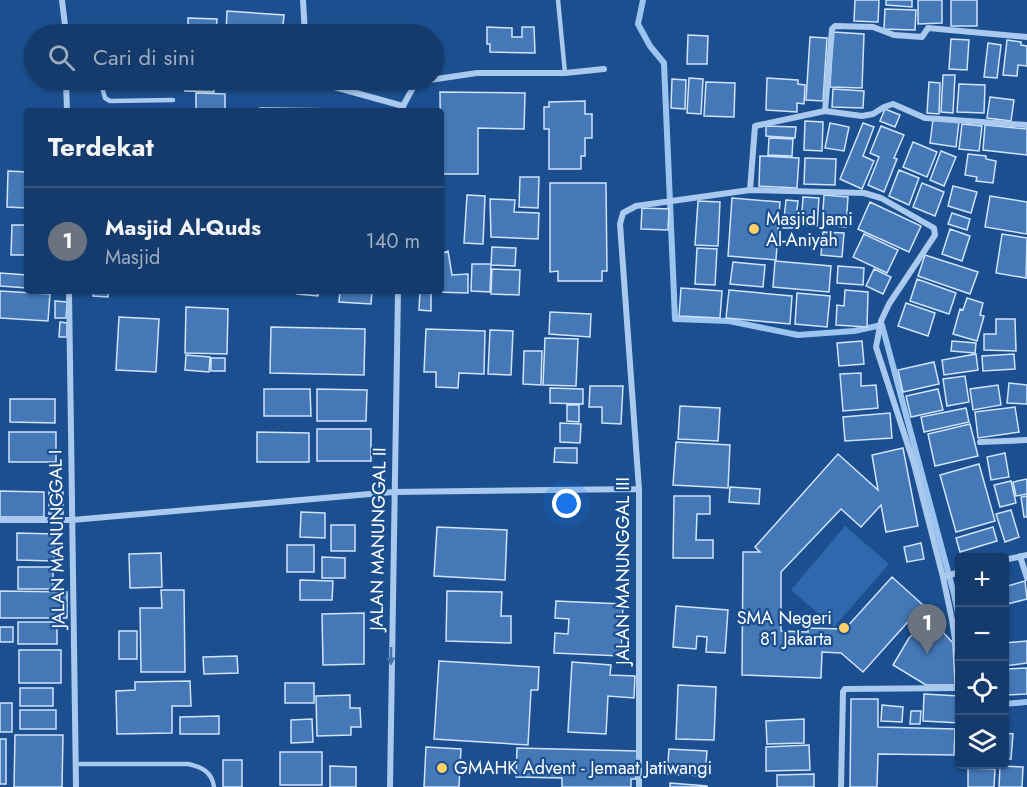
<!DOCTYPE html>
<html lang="id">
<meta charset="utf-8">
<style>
body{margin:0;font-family:Jost,sans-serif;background:#1d4271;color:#f1f3f6}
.controls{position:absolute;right:18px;bottom:18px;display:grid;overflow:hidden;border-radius:6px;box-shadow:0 2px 4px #0004}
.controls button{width:54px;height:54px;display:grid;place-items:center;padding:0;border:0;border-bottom:2px solid #33557e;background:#143b6b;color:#f1f3f6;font:30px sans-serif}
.you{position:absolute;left:567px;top:504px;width:21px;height:21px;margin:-15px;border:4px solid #fff;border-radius:50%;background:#1a73e8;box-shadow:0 0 0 9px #1a73e833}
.badge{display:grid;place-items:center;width:39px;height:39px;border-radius:50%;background:#ea580c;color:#fff;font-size:20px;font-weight:700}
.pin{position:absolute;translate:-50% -50px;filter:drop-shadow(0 2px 3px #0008)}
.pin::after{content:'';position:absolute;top:32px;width:21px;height:18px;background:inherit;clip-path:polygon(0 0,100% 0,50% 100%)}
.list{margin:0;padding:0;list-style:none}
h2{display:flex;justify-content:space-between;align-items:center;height:78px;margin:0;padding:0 24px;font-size:26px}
h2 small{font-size:20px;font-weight:400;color:#9dadc1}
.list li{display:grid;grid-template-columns:39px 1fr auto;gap:18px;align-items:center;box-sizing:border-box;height:108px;padding:0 24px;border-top:2px solid #33557e}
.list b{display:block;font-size:22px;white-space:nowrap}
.list p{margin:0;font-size:20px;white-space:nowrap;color:#9dadc1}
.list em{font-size:20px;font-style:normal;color:#9dadc1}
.icon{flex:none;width:33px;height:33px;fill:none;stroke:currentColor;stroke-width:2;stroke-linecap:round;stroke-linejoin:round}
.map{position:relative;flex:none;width:1027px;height:787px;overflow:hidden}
.search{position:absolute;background:#143b6b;box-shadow:0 2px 4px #0004;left:24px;top:24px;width:420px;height:66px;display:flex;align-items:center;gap:15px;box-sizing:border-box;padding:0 21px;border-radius:33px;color:#9dadc1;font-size:22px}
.panel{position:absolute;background:#143b6b;box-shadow:0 2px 4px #0004;left:24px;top:108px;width:420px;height:186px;border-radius:6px}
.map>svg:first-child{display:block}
.green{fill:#2e69ad}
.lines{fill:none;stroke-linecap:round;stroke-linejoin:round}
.stream{stroke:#9cc4f0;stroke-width:6}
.building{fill:#4478b7;stroke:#cfe3fa;stroke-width:1.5}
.lane{stroke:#a9c9ee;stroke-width:4.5}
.street{stroke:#a9c9ee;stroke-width:6}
.oneway{fill:#4674ac}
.poi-dot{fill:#ffd166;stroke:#1b4f8f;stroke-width:2}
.labels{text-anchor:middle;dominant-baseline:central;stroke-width:4.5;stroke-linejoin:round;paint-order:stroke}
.poi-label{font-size:18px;fill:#fff;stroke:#1b4f8f;text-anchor:start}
.street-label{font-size:18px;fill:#fff;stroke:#1b4f8f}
</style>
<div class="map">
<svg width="1027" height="787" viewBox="0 0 1027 787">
<rect width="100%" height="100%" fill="#1b4f8f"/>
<path class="green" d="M845 526 889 564 834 627 791 590Z"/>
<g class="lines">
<path class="stream" d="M643 0 638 24 650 46 664 63 675 319 729 321 798 335 854 331 882 325 954 594 960 623
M1004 704 1027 702"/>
</g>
<path class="building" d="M855 0H879L878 22 854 21Z
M886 0H912V7L886 5Z
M918 0H942V23L918 24Z
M951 0H977V26H951Z
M885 9 916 10 915 30 884 29Z
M227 11 284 15 282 34H226Z
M188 18 217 19 216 34H188Z
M487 27 512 28V37H522V27H534L535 53 490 52V44H487Z
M833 32 864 34 862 88 830 87Z
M688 35 708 36 707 64H687Z
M810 37 827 38 823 101 806 100Z
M951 39 969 40 967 70 949 69Z
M1007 40 1021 42V45L1027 46V66L1018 65 1017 76 1003 75Z
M988 43 1001 45 997 78 984 77Z
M943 75H955L953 113 941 112Z
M689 78 703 79 701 114 687 113Z
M767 78 798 80V84L805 85 804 104 797 103V112L766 110Z
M672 79 686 80 685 109 671 108Z
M186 80H214V92L185 91Z
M706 82 735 83 734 117 704 116Z
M929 82 940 83 939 114 927 113Z
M959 84 985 85 984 113 957 112Z
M833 89 864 91 863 108 832 107Z
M440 92 525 93 524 129 478 128V174H441Z
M196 93 225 94V111H196Z
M990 97 1014 100 1011 121 987 118Z
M585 101V114H592V138H585V156H581V169H549V129H544V107H549V102Z
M260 108 345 109V111H260Z
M885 109 900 115 895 127 880 121Z
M933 119 959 122 956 147 930 143Z
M805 121 823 122 822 151 804 150Z
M830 123 849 127 844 151 825 148Z
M863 123 874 127 863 156 874 161 862 189 840 179Z
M962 124 982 126 979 151 959 149Z
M985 125 1027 129V155L983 150Z
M766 126 796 127 795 138 766 136Z
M881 126 904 135 894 158 897 159 884 192 868 185 879 157 870 153Z
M769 138 793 139 792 156 768 155Z
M913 142 937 152 927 177 903 167Z
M941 151 956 157 944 186 930 180Z
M968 154 986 156V159L996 161 993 183 976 181 977 177 965 175Z
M760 156 799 158 797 188 759 186Z
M805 158 836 159 835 185 804 184Z
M899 170 919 178 909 205 889 196Z
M8 171 27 172V208L7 207Z
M520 177H539L538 208 519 207Z
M550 183H606L607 271H602V281H558V271L550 272Z
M922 183 944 192 935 216 913 207Z
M953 186 977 192 971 213 948 206Z
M467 195 485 196 483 244 464 243Z
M824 195 848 197 846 227 822 225Z
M990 196 1027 202V234L985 227Z
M803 197 819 198 817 226 801 225Z
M732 198 780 202 776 260 728 256Z
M490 199 515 200 514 212 539 213 538 239 491 237Z
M786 200 798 201 795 228H783Z
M698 201 720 202 718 246 695 245Z
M870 202 921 226 909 252 858 229Z
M642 208 669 209 668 230 641 229Z
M952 213 970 219 967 230 948 224Z
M12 225H27V255H11Z
M950 229 970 236 962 261 942 254Z
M823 232 844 233 842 257 821 255Z
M864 234 898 250 887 273 853 257Z
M1002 234 1027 238 1026 278 996 273Z
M492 247 516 248 515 266 491 265Z
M697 248 717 249 715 285 695 284Z
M448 251 452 275 468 274V293L433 292 441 291V254Z
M925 255 978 272 970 294 918 276Z
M775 261 831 266 829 292 773 287Z
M733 262 765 265 763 287 730 284Z
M472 264H491L490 292 471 291Z
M838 266 864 268 863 285 837 283Z
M492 269 520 270 519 295 491 294Z
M874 269 891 277 883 294 866 286Z
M0 273 27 275V288L0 286Z
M917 279 956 293 949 314 910 301Z
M681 288 722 291 720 318 679 316Z
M729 290 792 296 790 324 726 318Z
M845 290 868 292 867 327 836 325 837 305 844 306Z
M0 291 50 294 48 321 0 318Z
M94 291H108V297L93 296Z
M297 291H318V296L297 294Z
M340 291H372L371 304 339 302Z
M420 291H431V311L419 310Z
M797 293 830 296 827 327 795 324Z
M967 298 983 303 980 315 984 316 977 341 953 334 960 309 963 310Z
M55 301 67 302 66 318H55Z
M906 303 935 313 928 336 898 326Z
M186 307 228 309 227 354 185 353Z
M550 312 591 314 590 337 549 334Z
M119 317 159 319 156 372 116 370Z
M996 319H1015L1016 351 984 350V334H996Z
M60 322 67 323V337H59Z
M271 327 365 329 364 375 270 373Z
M426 329 485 331 484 374 459 373 458 388 436 387V372H424Z
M490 330 513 331 511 375 488 374Z
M545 338 578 339 576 386 543 385Z
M862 341 864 364 839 366 837 343Z
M952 341 976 343 975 353 951 351Z
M524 351H542L541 385 523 384Z
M976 354 978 370 944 375 942 360Z
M1014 354 1015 369 983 371 982 356Z
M186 355 210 357 209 372 185 370Z
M211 358H225V371H211Z
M934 362 939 384 903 392 898 370Z
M861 373V386L876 385 878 408 843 411 840 374Z
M965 376 969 402 947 406 943 379Z
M1009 383 1027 385V404L1007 403Z
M998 385 1001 405 973 410 970 389Z
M590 386H623L621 424 602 423V407H589Z
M550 388 583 389V404L550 403Z
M264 389H310L311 416H264Z
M317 389 367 390 366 421H317Z
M938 389 943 410 911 417 906 396Z
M10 399H55V423L10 422Z
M567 405H579V422L567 421Z
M680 406 720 408 718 441 678 439Z
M1015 407 1019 432 978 438 975 412Z
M966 408 969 422 924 432 921 417Z
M890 413 892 438 845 441 843 417Z
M560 423 581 424 580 443 560 442Z
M970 424 978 456 935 466 928 434Z
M317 429H371V461H317Z
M9 432H56V462H9Z
M257 432 309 433V462H257Z
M676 442 730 445 728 488 673 485Z
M555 448H577V463L554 462Z
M903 448 918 526 886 532 881 505 861 527 841 509 781 572V631L808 632V628L845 629 892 577 923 605 863 672 841 653 822 652 821 678 742 675 743 552H760L755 547 838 454 878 490 872 455Z
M1005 453 1009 477 991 480 987 457Z
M979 464 995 521 956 532 940 475Z
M1027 479V494L1016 496 1013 482Z
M1011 481 1016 503 1000 507 994 485Z
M730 487 760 489 759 504 729 502Z
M0 491 44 492V517H0Z
M49 492H63V514H49Z
M674 496H710V514H697L696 540H713V558H673Z
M1027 496V517H1024L1021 497Z
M1011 510 1019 537 1005 542 996 514Z
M301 512 325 513V538L300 537Z
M331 525H355V551H331Z
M437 527 507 530 505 580 434 576Z
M993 527 997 541 960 552 956 538Z
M17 533 55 534 54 561 17 560Z
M921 543 924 559 907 562 904 547Z
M287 545H314V572H287Z
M161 553 162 587 130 588 129 554Z
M322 557 345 558V578H322Z
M18 567H53V589H18Z
M300 580 333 581 332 600H300Z
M1025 581 1027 599 1004 605V587Z
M161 590H184L185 672H141L140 608H162Z
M0 591 67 592V618H0Z
M447 591 502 592 501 616H511V643L446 641Z
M556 601 623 604 621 656 554 653 555 633 568 634 569 619 555 618Z
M676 606 728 610 725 653 706 652 707 637 697 636 696 649 673 647Z
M364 613V664L323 665 322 614Z
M930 618 953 643 955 685H926L893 665 909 638Z
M18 622H57V644H18Z
M0 627H13V642H0Z
M119 631H137V659H119Z
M1027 641V663L1004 666V643Z
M19 650H61V683H19Z
M237 656 238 673 204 674 203 657Z
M439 661 539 667 538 690H531L528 745 434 739Z
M572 662 611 665 610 675 635 676 634 698 608 696 606 734 568 732Z
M1027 668V694L1004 695V669Z
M190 681 191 706H172V733L117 734 116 691 135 690V682Z
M285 683H314V703H285Z
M678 685 716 687 714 740 676 739Z
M20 688H53V706H20Z
M924 694 960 696V723L923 721Z
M350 695V708H360L361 727H351V735L317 736 316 696Z
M851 699H878V727L955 729 954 755 878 754 877 787H850Z
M0 703H12V732H0Z
M882 705 903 707 902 722 881 721Z
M20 710H56V729H20Z
M911 711H921L920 724H910Z
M219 716V734H180V717Z
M312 719 313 742 291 743V720Z
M804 719V743L767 744 766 721Z
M1004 733 1013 734 1011 759H1004Z
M15 735H63L62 787H14Z
M0 739H6V784H0Z
M809 745 810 770 766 771V747Z
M426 747 461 749 459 787H424Z
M517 748 637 751 636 779H631V787H562V778L516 777Z
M669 749 707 751 705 776 667 774Z
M280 752H322V785H280Z
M223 760H242V787H223Z
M330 766 356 767V787H330Z
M1000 766 1023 767 1022 787H999Z
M968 768 995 769 994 787H968Z
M814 774V787H777V775Z
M670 783 707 786V787H670Z"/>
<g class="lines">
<path class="lane" d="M558 0 565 73
M100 80 105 98 110 101 173 100
M76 764H188C202 767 212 772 214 787"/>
<path class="street" d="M62 0 66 34
M303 0 305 34
M1027 37 928 28 922 37 894 35 873 27 835 26 832 29 825 111 862 116 873 114 884 107 893 104 925 118 1027 125
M66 80 67 111
M315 80 320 83 403 106
M403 111V106L416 82 477 73H565L604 69
M750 190 755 126 825 111
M69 291 76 787
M980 442 1027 440
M0 520H72L393 492 639 489
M1020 556 1027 578
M1004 560 1027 555
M943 577 960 572
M390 787 398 291
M639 787V489L620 224 623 213 636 206 750 190 864 193 881 198 934 228 935 235 889 304 881 321 876 347 914 464 943 577 952 620 960 670
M841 787 843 692 845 689 960 688"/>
</g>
<defs><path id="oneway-solid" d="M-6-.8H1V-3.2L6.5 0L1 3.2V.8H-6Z" transform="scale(1.5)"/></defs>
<use class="oneway" href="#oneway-solid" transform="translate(391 656) rotate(91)"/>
<g class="poi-dot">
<circle cx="754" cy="229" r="6"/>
<circle cx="844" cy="628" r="6"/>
<circle cx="442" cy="768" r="6"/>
</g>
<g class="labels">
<g class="poi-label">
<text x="766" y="219">Masjid Jami<tspan x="766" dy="21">Al-Aniyah</tspan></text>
<text x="832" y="618" text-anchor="end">SMA Negeri<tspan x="832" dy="21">81 Jakarta</tspan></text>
<text x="454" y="768">GMAHK Advent - Jemaat Jatiwangi</text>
</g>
<g class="street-label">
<text transform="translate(57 539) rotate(-91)">JALAN MANUNGGAL I</text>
<text transform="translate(378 539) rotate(-89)">JALAN MANUNGGAL II</text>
<text transform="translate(623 571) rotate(-90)">JALAN MANUNGGAL III</text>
</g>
</g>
</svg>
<div class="controls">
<button>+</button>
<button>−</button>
<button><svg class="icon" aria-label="locate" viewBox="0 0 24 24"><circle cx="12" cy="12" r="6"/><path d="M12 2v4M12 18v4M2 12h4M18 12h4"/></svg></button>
<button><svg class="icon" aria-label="layers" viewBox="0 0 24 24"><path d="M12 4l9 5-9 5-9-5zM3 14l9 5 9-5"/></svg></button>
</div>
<div class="you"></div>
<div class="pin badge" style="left:927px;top:654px;background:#6b7280">1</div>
<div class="search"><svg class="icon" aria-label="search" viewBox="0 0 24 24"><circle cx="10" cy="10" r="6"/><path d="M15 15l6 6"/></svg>Cari di sini</div>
<section class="panel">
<h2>Terdekat<small></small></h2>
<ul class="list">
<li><span class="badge" style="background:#6b7280">1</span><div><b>Masjid Al-Quds</b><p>Masjid</p></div><em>140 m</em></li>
</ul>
</section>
</div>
